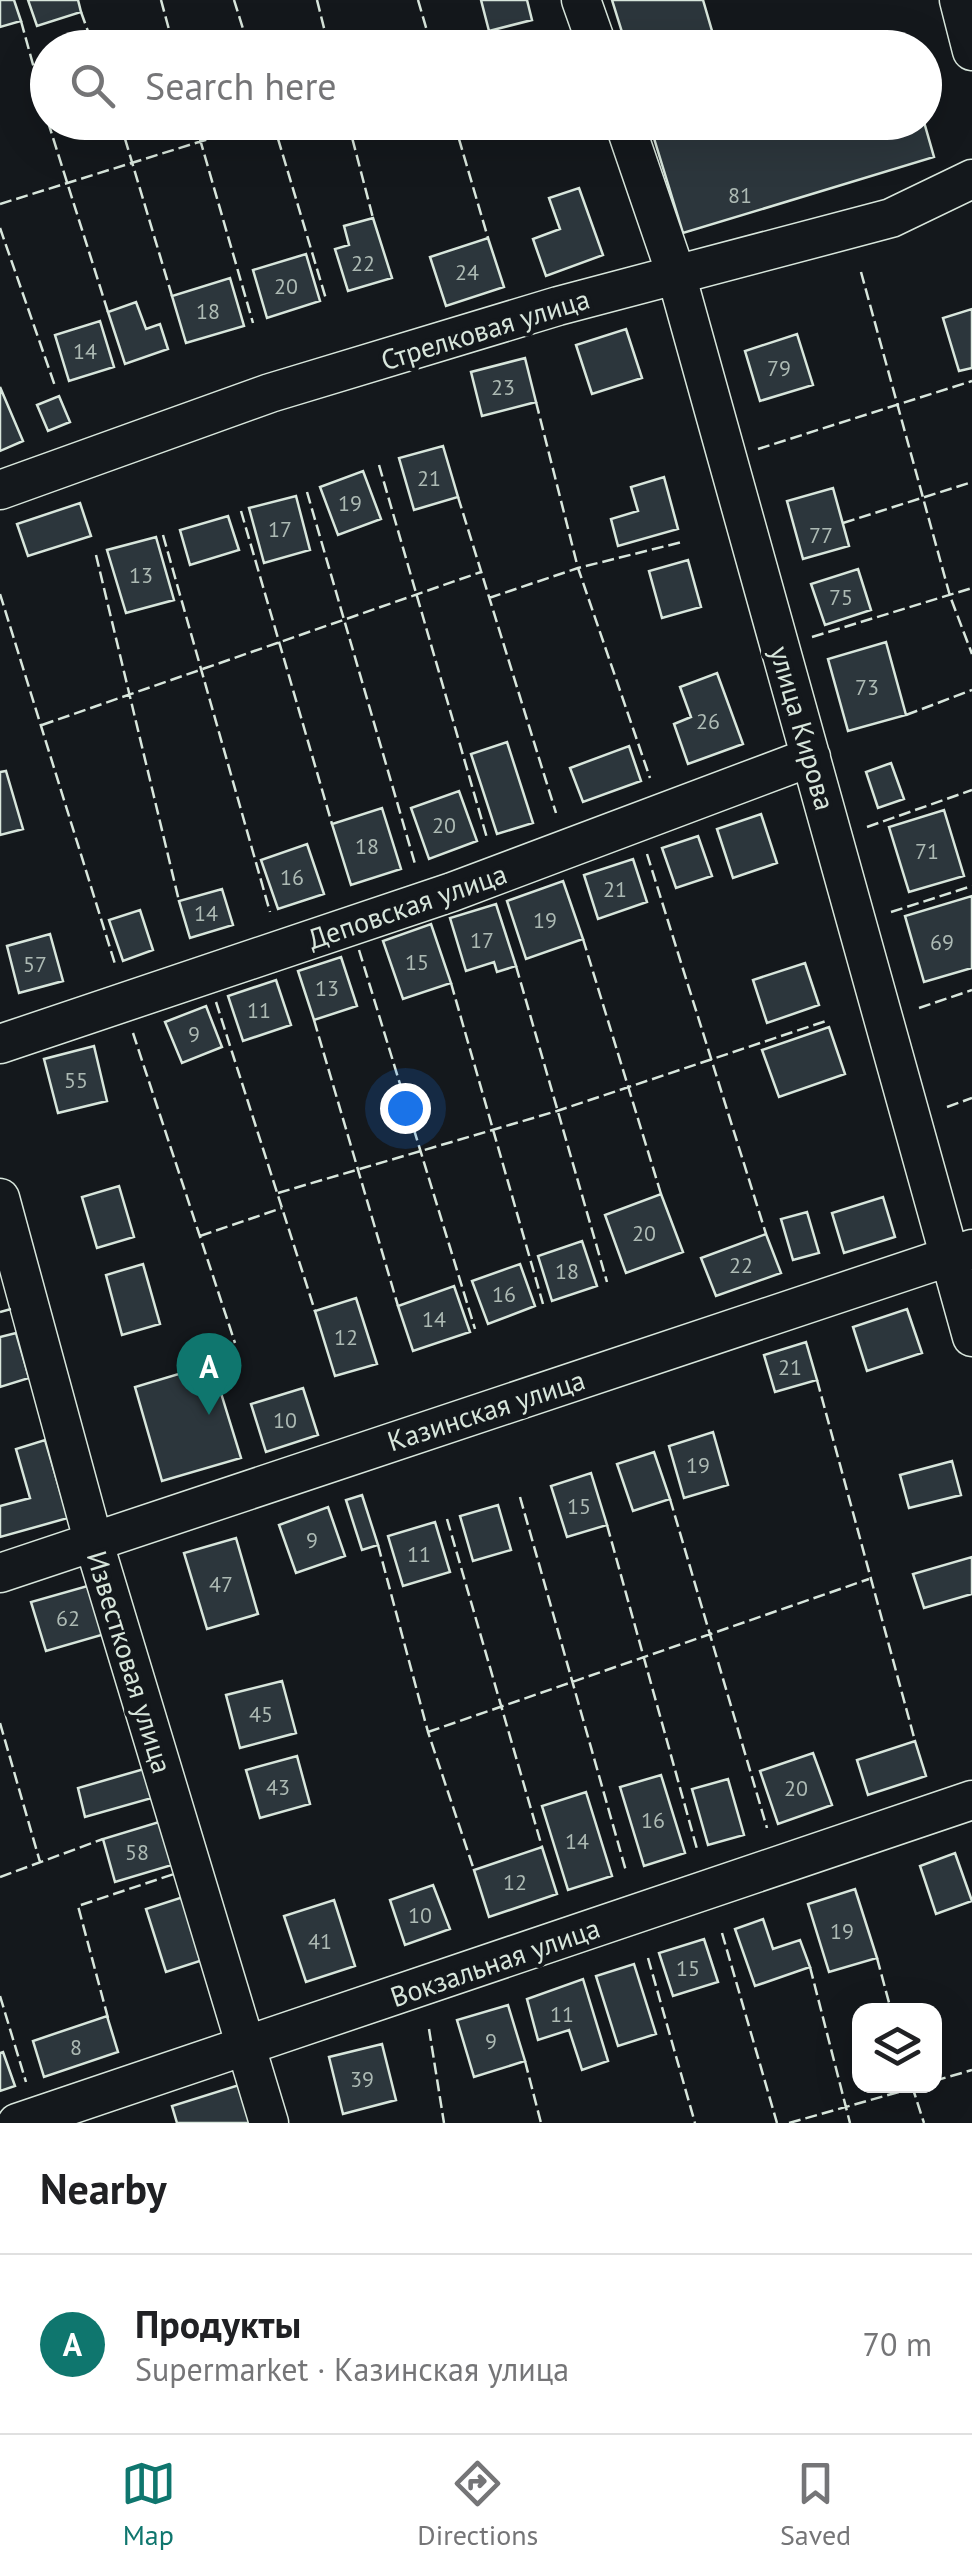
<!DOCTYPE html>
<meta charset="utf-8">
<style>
body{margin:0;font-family:"PT Sans",sans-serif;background:#f6f6f6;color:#202124}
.controls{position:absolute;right:30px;bottom:30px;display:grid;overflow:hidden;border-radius:20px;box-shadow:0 10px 40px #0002}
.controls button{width:90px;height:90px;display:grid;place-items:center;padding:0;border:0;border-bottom:2px solid #e0e0e0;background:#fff;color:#202124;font:50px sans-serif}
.you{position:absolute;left:405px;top:1108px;width:35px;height:35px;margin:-25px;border:8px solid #fff;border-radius:50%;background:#1a73e8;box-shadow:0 0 0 15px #1a73e833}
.badge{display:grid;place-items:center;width:65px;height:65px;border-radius:50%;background:#0f766e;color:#fff;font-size:32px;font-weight:700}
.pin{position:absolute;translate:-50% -82px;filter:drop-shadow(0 2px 5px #0008)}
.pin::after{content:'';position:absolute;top:52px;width:35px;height:30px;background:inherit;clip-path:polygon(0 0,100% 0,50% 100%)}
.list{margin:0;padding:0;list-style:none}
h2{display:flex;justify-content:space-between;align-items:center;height:130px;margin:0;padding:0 40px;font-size:42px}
h2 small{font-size:32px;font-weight:400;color:#757577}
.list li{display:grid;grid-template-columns:65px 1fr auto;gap:30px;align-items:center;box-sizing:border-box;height:180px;padding:0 40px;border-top:2px solid #e0e0e0}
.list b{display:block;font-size:38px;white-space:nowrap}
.list p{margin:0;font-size:32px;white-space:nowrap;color:#757577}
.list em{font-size:32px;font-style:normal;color:#757577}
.icon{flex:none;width:55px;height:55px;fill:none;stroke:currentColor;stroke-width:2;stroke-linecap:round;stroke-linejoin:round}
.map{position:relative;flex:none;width:972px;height:2123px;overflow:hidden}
.search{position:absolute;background:#fff;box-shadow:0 10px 40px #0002;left:30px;right:30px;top:30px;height:110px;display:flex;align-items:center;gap:25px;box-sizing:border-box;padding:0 35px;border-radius:55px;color:#757577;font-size:38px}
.sheet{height:310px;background:#fff}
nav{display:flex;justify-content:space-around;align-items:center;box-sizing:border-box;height:140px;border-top:2px solid #e0e0e0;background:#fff;font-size:28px;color:#757577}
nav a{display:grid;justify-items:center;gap:5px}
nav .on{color:#0f766e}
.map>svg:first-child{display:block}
.building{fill:#2c363c;stroke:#d8e6dc;stroke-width:2.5}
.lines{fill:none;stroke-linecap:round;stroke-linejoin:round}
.minor-casing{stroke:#d8e6dc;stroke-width:41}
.minor{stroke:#14181c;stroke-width:38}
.fence{stroke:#d8e6dc;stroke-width:2.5;stroke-dasharray:12 5;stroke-linecap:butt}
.labels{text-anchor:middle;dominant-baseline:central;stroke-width:8;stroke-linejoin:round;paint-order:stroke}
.number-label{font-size:22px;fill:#adbab4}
.street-label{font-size:28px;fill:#d8e6dc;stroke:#14181c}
</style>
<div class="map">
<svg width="972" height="2123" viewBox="0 0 972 2123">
<rect width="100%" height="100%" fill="#14181c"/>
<path class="building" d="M0 0H14L21 21 0 27Z
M28 0H78L81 12 37 26Z
M481 0H527L532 20 489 31Z
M612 0H703L717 48H627Z
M649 122H740L741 128 760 122H924L934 157 683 233Z
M579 188 603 255 546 276 533 239 560 229 549 198Z
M373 218 392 278 348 291 335 249 349 245 344 226Z
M488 238 504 287 446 306 430 257Z
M306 254 320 301 267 318 253 270Z
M230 278 244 326 186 343 172 296Z
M136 302 146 329 160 324 168 349 125 364 108 312Z
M972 309V368L959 371 943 318Z
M100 321 114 367 69 381 55 335Z
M626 329 642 378 592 394 576 345Z
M797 334 813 385 760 401 745 351Z
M525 358 536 402 482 416 471 372Z
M0 387 23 441 0 451Z
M59 396 70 422 48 431 37 405Z
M443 446 458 497 414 510 399 458Z
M363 471 381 519 338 535 320 487Z
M664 477 678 529 618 546 611 519 638 511 631 487Z
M833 488 849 546 803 559 787 501Z
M296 496 310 550 264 563 249 508Z
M80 503 91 536 28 556 17 524Z
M228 516 239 550 190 565 180 530Z
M156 537 174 600 126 613 107 550Z
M688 560 701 607 662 618 649 571Z
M858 569 871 610 825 625 811 584Z
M886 642 906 715 848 731 828 659Z
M717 673 743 744 688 764 674 724 691 717 680 687Z
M507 742 533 823 497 834 471 754Z
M629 746 641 781 583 802 570 768Z
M891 763 904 799 878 808 866 772Z
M6 771 23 829 0 835V772Z
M459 791 477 841 429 859 411 808Z
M382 808 401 869 351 885 332 824Z
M944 810 964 876 909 892 889 827Z
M761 814 777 863 733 878 717 829Z
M698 836 712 876 676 888 662 848Z
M307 844 324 894 278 909 261 860Z
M633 859 647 902 598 919 584 875Z
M563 881 583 939 526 959 507 901Z
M222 889 233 925 190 938 179 901Z
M972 896V968L924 982 905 916Z
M496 904 516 966 497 972 494 962 466 971 450 918Z
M140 910 153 950 123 961 109 920Z
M431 924 451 983 403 999 383 941Z
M50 934 63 981 19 993 7 946Z
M341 957 357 1006 314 1020 298 971Z
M805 963 819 1005 767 1023 753 980Z
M276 980 291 1025 243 1041 228 996Z
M206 1006 222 1047 182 1063 165 1022Z
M829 1027 845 1074 779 1097 762 1050Z
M94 1046 107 1101 58 1113 44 1059Z
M119 1186 134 1237 97 1248 82 1197Z
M661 1194 683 1252 626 1273 605 1215Z
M883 1197 895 1237 844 1253 832 1213Z
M807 1212 819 1253 793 1260 781 1219Z
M766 1234 781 1273 716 1296 701 1258Z
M582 1241 597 1286 552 1301 538 1256Z
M143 1264 160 1324 122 1335 106 1275Z
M520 1264 535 1306 488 1324 472 1281Z
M454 1286 470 1332 413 1351 398 1306Z
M356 1298 377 1364 335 1376 315 1311Z
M907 1309 922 1353 867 1371 853 1327Z
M16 1333 29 1378 0 1387V1337Z
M806 1342 817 1380 775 1392 764 1355Z
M212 1364 241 1458 162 1481 135 1387Z
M303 1388 318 1435 266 1452 251 1404Z
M713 1432 728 1485 684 1498 669 1446Z
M45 1440 68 1518 0 1537V1506L30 1498 16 1449Z
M654 1452 670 1499 633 1511 617 1464Z
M952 1461 961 1495 909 1508 900 1475Z
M591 1473 607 1525 567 1537 551 1486Z
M362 1495 378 1545 362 1550 346 1500Z
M498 1505 511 1550 473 1561 460 1516Z
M328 1507 345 1556 296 1573 279 1525Z
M435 1522 450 1572 403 1586 388 1536Z
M236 1538 258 1614 207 1629 184 1553Z
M972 1557V1594L924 1608 913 1574Z
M91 1585 105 1634 46 1651 31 1602Z
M282 1681 296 1733 240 1748 226 1695Z
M915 1741 926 1776 868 1795 857 1760Z
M813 1753 832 1805 778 1824 760 1771Z
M297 1756 310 1804 260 1818 246 1770Z
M144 1769 152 1798 85 1817 78 1788Z
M661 1775 685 1853 644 1866 620 1787Z
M728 1779 744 1835 708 1845 692 1789Z
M586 1792 612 1876 568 1890 542 1806Z
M159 1822 172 1865 115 1882 103 1839Z
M542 1847 557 1894 489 1917 474 1870Z
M955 1853 972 1901 936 1914 920 1866Z
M433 1885 450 1929 405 1945 390 1900Z
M855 1889 877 1958 829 1972 808 1904Z
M183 1897 203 1960 166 1972 146 1909Z
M334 1900 355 1966 306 1982 284 1916Z
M763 1919 773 1949 800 1940 810 1967 755 1986 735 1929Z
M704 1939 718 1982 673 1996 659 1953Z
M634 1964 656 2034 618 2046 596 1976Z
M583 1979 608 2061 582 2070 569 2030 538 2040 527 1999Z
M508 2005 525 2061 474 2077 457 2020Z
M107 2016 118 2052 44 2077 33 2041Z
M382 2044 396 2100 343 2114 329 2057Z
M3 2052 15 2086 0 2091V2053Z
M239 2085 251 2123H177L172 2106Z"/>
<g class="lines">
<defs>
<path id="minor" d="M581 0 598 48
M959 0 972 51
M624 122 676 274 972 1337
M0 490 270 393 558 306 891 218 972 179
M0 1044 452 892 811 757
M0 1198 93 1540 269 2123
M0 1573 972 1249
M17 2123 972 1800"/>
</defs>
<use href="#minor" class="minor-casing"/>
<use href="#minor" class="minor"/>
<path class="fence" d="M161 0 174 48
M234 0 249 48
M317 0 329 48
M418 0 432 48
M81 12 94 48
M21 21 48 119
M509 48 537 38
M48 122 108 312
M120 122 172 296
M195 122 253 323
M273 122 326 299
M348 122 373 218
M454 122 488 238
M0 204 263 122
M0 228 55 386
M861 272 950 596 972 654
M536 402 578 568 650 778
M758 449 972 381
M379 465 487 838
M307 492 415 864
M458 497 556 813
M241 511 332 824
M843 523 972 482
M163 535 270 912
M96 555 179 901
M0 594 115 964
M489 598 578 568 682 542
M812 637 972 588
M906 715 972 690
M42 725 481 572
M867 827 972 790
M647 854 766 1234
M891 912 972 886
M583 939 661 1194
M359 950 475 1329
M516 966 607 1282
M451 983 543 1304
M216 1002 315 1311
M919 1008 972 990
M314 1020 398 1306
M133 1033 235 1343
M947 1107 972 1098
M278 1193 557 1111 826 1021
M200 1236 282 1208
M0 1312 11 1309
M817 1380 915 1741
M520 1497 626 1871
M670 1499 767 1828
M447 1519 542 1847
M607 1525 697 1849
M378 1545 428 1732 474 1870
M0 1723 40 1862
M428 1732 869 1579
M0 1877 103 1839
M722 1933 777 2123
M648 1958 695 2123
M877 1958 891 2010
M810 1967 850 2123
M0 1996 26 2082
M108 2018 78 1906 174 1874
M429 2029 444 2123
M525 2061 541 2123
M934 2081 972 2070
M912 2086 924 2123
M789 2123 920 2086"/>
</g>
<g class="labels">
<g class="number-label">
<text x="740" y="195">81</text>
<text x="363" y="263">22</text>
<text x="467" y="272">24</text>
<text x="286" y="286">20</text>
<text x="208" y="311">18</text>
<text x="85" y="351">14</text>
<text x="779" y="368">79</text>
<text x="503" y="387">23</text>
<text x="429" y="478">21</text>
<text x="350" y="503">19</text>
<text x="280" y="529">17</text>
<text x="821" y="535">77</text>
<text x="141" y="575">13</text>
<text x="841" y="597">75</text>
<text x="867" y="687">73</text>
<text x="708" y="721">26</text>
<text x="444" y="825">20</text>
<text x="367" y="846">18</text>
<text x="927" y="851">71</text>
<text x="292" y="877">16</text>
<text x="615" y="889">21</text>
<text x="206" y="913">14</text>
<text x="545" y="920">19</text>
<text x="482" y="940">17</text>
<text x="942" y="942">69</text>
<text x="417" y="962">15</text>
<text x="35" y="964">57</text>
<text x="327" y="988">13</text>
<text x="259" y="1010">11</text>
<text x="194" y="1034">9</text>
<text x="76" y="1080">55</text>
<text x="644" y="1233">20</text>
<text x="741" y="1265">22</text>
<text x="567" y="1271">18</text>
<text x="504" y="1294">16</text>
<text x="434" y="1319">14</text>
<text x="346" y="1337">12</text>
<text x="790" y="1367">21</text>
<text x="285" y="1420">10</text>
<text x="698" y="1465">19</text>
<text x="579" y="1506">15</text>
<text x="312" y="1540">9</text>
<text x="419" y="1554">11</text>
<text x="221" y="1584">47</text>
<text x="68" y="1618">62</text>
<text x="261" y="1714">45</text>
<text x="278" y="1787">43</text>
<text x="796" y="1788">20</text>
<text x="653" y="1820">16</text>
<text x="577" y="1841">14</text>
<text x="137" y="1852">58</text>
<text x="515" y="1882">12</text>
<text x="420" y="1915">10</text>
<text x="842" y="1931">19</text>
<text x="320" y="1941">41</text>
<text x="688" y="1968">15</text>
<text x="562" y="2014">11</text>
<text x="491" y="2041">9</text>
<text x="76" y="2047">8</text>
<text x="362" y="2079">39</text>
</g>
<g class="street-label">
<text transform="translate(485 329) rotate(-17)">Стрелковая улица</text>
<text transform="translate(803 728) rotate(74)">улица Кирова</text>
<text transform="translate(407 906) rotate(-19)">Деповская улица</text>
<text transform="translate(486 1410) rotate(-18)">Казинская улица</text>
<text transform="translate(130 1662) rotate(73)">Известковая улица</text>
<text transform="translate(495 1962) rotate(-19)">Вокзальная улица</text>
</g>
</g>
</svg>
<div class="controls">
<button><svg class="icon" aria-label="layers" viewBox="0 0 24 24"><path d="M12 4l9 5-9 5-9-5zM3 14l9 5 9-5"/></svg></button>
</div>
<div class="you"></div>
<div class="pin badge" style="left:209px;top:1415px">A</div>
<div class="search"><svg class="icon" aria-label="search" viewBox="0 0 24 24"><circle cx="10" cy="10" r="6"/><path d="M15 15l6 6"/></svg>Search here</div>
</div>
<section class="sheet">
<h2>Nearby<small></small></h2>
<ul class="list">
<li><span class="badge">A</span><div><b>Продукты</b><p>Supermarket · Казинская улица</p></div><em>70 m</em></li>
</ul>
</section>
<nav>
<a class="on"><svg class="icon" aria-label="map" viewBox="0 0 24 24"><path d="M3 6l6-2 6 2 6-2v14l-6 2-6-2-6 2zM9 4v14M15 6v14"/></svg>Map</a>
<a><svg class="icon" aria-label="directions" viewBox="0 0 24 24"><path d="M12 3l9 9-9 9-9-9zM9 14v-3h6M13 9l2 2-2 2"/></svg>Directions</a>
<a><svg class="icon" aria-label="saved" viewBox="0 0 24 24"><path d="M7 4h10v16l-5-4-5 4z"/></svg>Saved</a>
</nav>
